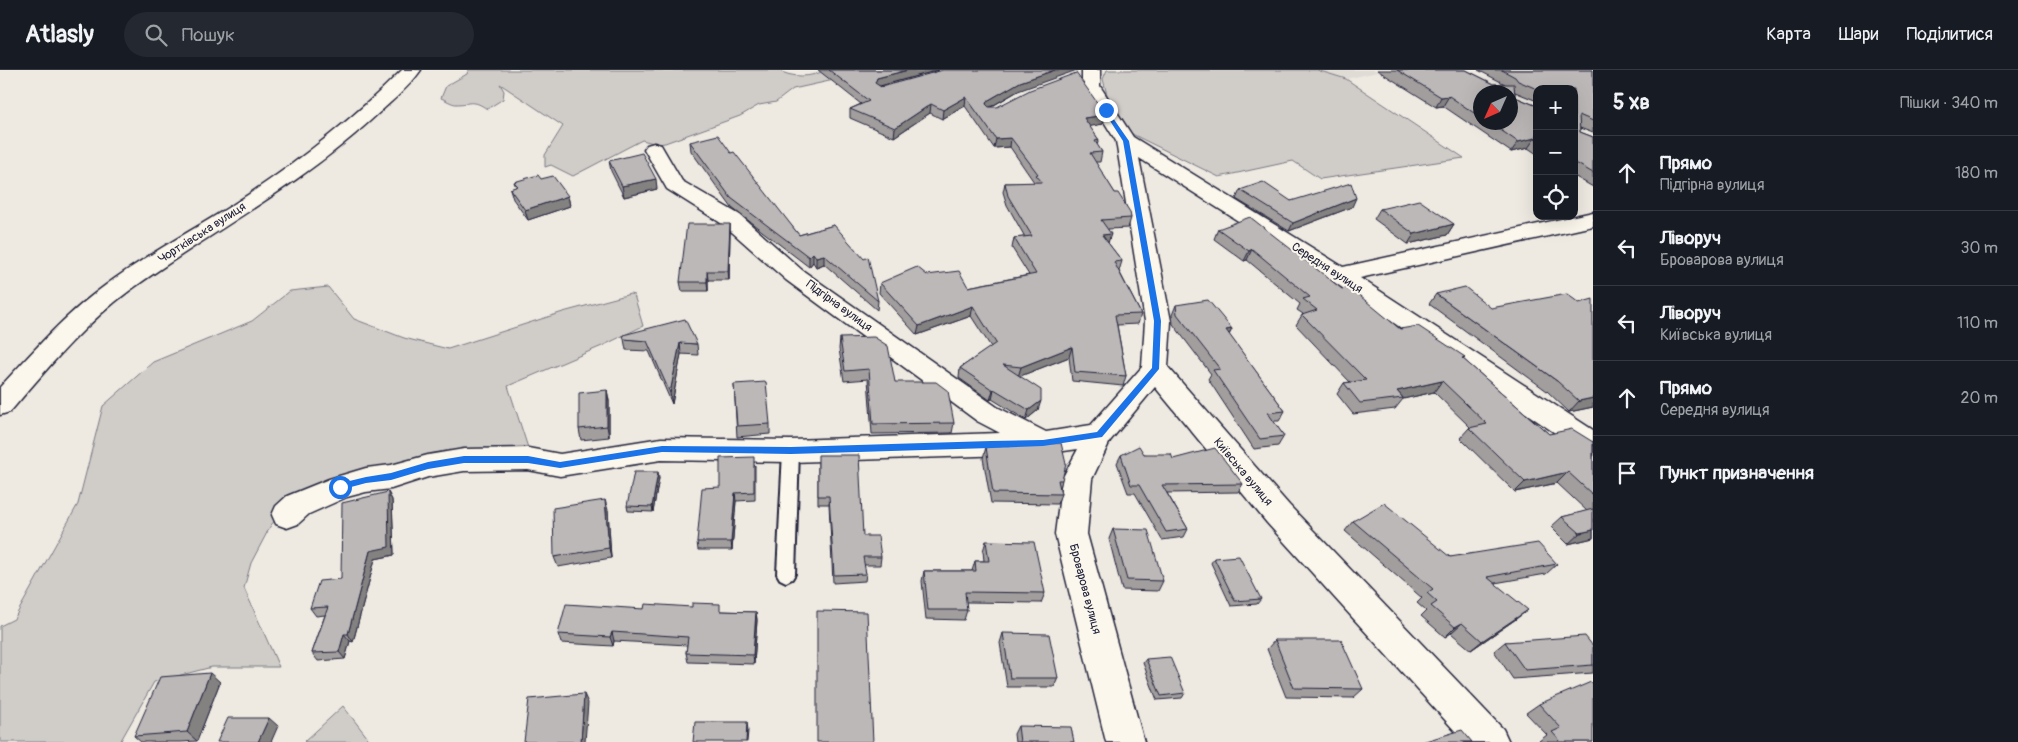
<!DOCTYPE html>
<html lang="uk">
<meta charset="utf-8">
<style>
body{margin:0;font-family:Pangolin,sans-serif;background:#242831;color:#f1f3f6}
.controls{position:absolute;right:15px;top:15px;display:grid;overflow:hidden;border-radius:10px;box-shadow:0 5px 20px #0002}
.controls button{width:45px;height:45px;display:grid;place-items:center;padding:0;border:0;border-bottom:1px solid #363941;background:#171b24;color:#f1f3f6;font:25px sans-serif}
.compass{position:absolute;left:1473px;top:15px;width:45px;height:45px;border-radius:50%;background:#171b24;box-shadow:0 5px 20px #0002;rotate:225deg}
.stop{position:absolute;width:15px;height:15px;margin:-11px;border:4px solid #1a73e8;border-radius:50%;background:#fff}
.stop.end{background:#1a73e8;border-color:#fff;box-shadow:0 1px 5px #0008}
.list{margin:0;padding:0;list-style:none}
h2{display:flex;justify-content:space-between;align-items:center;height:65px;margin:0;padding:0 20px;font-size:21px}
h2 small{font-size:16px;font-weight:400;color:#9ea1a6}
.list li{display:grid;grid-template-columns:32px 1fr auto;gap:15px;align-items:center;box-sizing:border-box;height:75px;padding:0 20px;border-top:1px solid #363941}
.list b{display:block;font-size:19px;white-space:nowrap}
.list p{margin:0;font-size:16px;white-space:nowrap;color:#9ea1a6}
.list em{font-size:16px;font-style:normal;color:#9ea1a6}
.icon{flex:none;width:28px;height:28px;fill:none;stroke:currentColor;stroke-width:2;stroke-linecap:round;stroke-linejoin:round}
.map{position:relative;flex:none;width:1593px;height:672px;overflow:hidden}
header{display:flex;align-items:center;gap:30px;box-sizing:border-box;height:70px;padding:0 25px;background:#171b24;border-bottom:1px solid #363941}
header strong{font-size:24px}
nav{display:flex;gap:28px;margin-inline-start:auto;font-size:18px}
.search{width:350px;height:45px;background:#242831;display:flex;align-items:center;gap:12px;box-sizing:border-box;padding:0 18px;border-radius:28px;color:#9ea1a6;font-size:19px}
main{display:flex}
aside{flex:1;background:#171b24}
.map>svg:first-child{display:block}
.built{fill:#dfdbd5}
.green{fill:#d0cdc9;stroke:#797882}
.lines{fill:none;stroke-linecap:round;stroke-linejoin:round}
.service-casing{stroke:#22223b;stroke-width:4}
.minor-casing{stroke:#22223b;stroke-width:3}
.service{fill:#fbf7ec;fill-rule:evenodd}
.minor{fill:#fbf7ec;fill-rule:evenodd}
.wall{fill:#a29e9e;stroke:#22223b;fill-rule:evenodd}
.shaded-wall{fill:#848181;stroke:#22223b}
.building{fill:#bcb8b8;stroke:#22223b}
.route{fill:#1a73e8}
.labels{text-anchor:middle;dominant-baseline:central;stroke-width:4;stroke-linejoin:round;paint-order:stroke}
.street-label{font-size:12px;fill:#22223b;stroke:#fbf7ec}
</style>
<header>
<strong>Atlasly</strong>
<div class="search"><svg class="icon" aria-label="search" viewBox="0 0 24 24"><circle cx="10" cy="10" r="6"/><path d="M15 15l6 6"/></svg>Пошук</div>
<nav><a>Карта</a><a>Шари</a><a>Поділитися</a></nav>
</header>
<main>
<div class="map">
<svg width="1593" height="672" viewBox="0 0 1593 672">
<rect width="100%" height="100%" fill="#eeeae2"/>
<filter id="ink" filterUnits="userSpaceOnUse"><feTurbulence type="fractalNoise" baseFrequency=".02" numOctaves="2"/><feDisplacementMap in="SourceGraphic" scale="10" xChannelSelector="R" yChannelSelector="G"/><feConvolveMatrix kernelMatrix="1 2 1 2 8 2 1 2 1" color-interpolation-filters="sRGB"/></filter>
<g filter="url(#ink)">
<path class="built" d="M1317 0H1386L1346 9Z"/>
<path class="green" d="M468 0H778C791 8 812 8 825 0L843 8 793 19 776 32 759 35 740 46 665 73 657 74 642 70 573 106 551 95 545 97V85L563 56 500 14 504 21 503 29 487 39C473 29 471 34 456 34 452 34 446 30 441 28L446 16 467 4Z
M1107 0H1317L1346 9 1464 88 1320 109 1293 91 1219 107 1132 64 1107 25 1103 9Z
M328 217 354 249 404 268 448 279 563 242 630 224 634 225 643 256 602 276 508 316 530 384H490L282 443 271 455 251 493 244 518 279 597H212L154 612 120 672H0V556L14 549 78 434 103 336 153 292 252 251 290 221Z
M343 636 371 672H304Z"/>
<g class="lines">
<defs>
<path id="service" d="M791 375 797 377 799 381 795 504 792 509 786 512 780 509 777 504 783 381 785 377Z"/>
<path id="minor" d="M402 0H421C408 19 387 35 370 51 295 119 210 162 129 221 83 255 47 299 10 342L0 345V317C30 285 59 251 94 224 137 190 187 164 234 134 294 95 351 51 402 0Z
M1082 0H1100V16L1133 67 1343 197 1593 142V156L1360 208 1593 360V385L1583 382 1331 210 1139 88 1171 251 1168 297 1289 435 1503 659 1509 672H1465L1267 453 1155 317 1110 371 1092 409 1087 464 1144 672H1106L1055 464 1062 409 1078 379 1043 384 791 392 661 390 560 406 528 400 464 401 428 407 391 419 366 422 347 427 309 444 298 454 287 458 276 454 272 445 276 436 287 426 329 409 366 398 391 395 428 385 464 379 528 378 560 384 661 368 791 370 1000 363 977 351 786 210 724 155 667 119 644 79 647 75 654 73 661 75 682 111 740 145 802 200 997 337 1046 362 1091 355 1142 297 1145 251 1116 71 1082 16Z"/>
</defs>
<use href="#service" class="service-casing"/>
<use href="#minor" class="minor-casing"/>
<use href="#service" class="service"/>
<use href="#minor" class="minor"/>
</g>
<path class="wall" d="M818 0H939L880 16 1018 21 991 37 1103 54 1089 56 1099 70 1097 75 1102 82 1100 92H1095L1131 148 1128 158 1108 159V173L1122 191 1119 201 1141 244 1138 254 1117 255 1126 306 1123 316 1072 311 1069 287 1020 306 1038 340 1026 350 992 329 990 330 959 308 960 298 991 277 971 246 917 265 879 223 880 213 927 205 968 217 1029 205 1012 178 1014 168 1025 167 1007 135 1003 122 1005 113H1034V112L1010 77 994 78 965 36 942 49 930 43 894 67 850 48V39L861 34Z
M1377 0H1466L1494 14H1505L1478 0H1593V63L1580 58V62L1593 67V117L1574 106V19H1537V31L1515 22V27L1537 36V84L1528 78 1511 82 1443 36 1436 37ZM1480 22 1510 52H1480Z
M690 72 731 83 799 165 834 155 878 231 877 240 824 194 816 197 813 192 809 197 732 138 691 81Z
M609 91 657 119 624 127 611 101Z
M514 112 568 126 570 136 528 150 513 129 510 119 516 117Z
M1240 120 1291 131 1352 137 1289 161 1236 129Z
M1380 139 1454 154 1447 165 1408 174 1374 149Z
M730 154V163L729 210H708V221H682L680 212Z
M1218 159 1342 219 1400 259 1465 287 1463 289 1549 364 1593 372V468L1568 474 1551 457 1562 447 1587 441 1557 413 1515 422 1460 368 1469 358 1470 357 1434 322 1403 329 1395 339 1353 344 1337 324 1344 313 1350 312 1296 255 1302 245 1303 244 1297 240 1300 234 1247 190 1244 191 1214 169Z
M1436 224 1593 337 1569 342 1547 321 1429 234Z
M1176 235 1232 259 1229 265 1285 341 1279 351H1273L1284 366 1278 376 1254 379 1208 309 1211 304 1173 254 1172 245Z
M840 268 895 312 954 353 952 363 872 364 868 309 844 311 839 279Z
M624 269 697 274 698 285 681 284 672 334 649 281 626 280Z
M734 314 770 354V364L737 367Z
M607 320 609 331V367L581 370 579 359Z
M986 377 1062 410 1060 418 1061 424 1057 434 991 433 983 388Z
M1144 384 1173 389 1243 414 1238 422 1167 423 1188 459 1184 467 1162 470 1135 423H1128L1117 393 1121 385Z
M818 393 863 466 881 487 880 495H864L866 504 865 511 833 513 829 434H818Z
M755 395V430L736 431 732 480H698L697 472 720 417Z
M659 408 653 442 628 441 627 436Z
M388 422 392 430 394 485 375 489 353 572 350 571 345 589 318 591 312 583 325 545 316 546 310 538 341 509Z
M608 440 611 488 558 497 554 487Z
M1353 451 1450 487 1557 494 1546 504 1495 513 1516 549 1471 580 1451 563 1445 567 1421 546 1426 541 1417 533 1422 528 1345 461Z
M1113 459 1163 511 1158 521 1122 520 1109 469Z
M986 471 1045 523 1041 533 966 532 967 540 964 550 926 549 922 511 924 501H972L975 491H984L983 481Z
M1214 488 1261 529 1257 534 1231 536 1211 493Z
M644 539 756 542 757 550 754 594 688 592 686 583 687 575 614 571 613 576 561 573 558 564Z
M1003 563 1058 608 1054 617H1007L1000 573Z
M1275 570 1363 619 1353 628 1286 627 1267 579Z
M1505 572 1593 576V603L1513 609 1494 581Z
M1146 589 1185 623 1182 628 1157 630 1143 593Z
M220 612 197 671 181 672H141L134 666Z
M1539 634 1593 672H1540L1539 671 1547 665 1526 643Z
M1018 656 1074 672H1015L1014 664Z"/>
<path class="shaded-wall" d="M908 0H939L876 17 875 13 877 8Z
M1055 0H1077L1018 21 985 40 987 31 1020 12Z
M1449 26 1443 36 1436 37 1441 27Z
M966 27 965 36 942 49 943 40Z
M931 34 930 43 894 67 895 58Z
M1106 45 1103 54 1082 58 1084 48Z
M1011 68 1010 77 994 78 996 69Z
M1535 68 1528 78 1511 82 1518 72Z
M656 109 657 119 624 127 622 116Z
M568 126 570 136 528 150 525 140Z
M1356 128 1352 137 1289 161 1293 153Z
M730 154V163L729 210 728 201Z
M1454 154 1447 165 1408 174 1414 164Z
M1111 164 1108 173 1102 165Z
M1252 179 1247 190 1244 191 1249 181Z
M813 183V192L809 197V187Z
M824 185V194L816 197V187Z
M707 201 708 210V221L707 212Z
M973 236 971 246 917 265 919 256Z
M1232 259 1227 269 1226 260Z
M680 273 681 284 672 334 670 323Z
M1072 277 1069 287 1018 307 1021 297Z
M1442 311 1434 322 1403 329V328L1397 321Z
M994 319 992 329 990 330 993 320Z
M607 320 609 331V367L607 356Z
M1593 328V337L1569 342 1579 331Z
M1041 331 1038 340 1026 350 1029 340Z
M658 402 659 408 653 442 652 437Z
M1568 402 1557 413 1515 422 1525 412Z
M388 422 392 430 394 485 375 489 353 572 348 564 370 481Z
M735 423 736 431 732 480 731 472Z
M605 430 608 440 611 488 609 478Z
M1593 460V468L1568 474 1580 463Z
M1528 540 1516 549 1471 580 1482 571Z
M756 542 757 550 754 594 753 585Z
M1462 553 1451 563 1445 567 1455 557Z
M612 562 614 571 613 576 610 567Z
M344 564 350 571 345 589 339 582Z
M210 603 220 612 197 671 187 662Z
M584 624 588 633 585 672H581Z
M269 648 278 656 271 672H258Z
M747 652 748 661 747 672H746Z"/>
<path class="building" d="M829 0H908L877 8 875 13 881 17 943 0H1055L1020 12 987 31 986 34 989 37H997L1030 20 1076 3 1106 45 1084 48 1099 70 1095 71 1102 82 1090 83 1115 123H1118L1130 142 1131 148 1101 150 1111 164 1102 165 1122 191 1114 192 1141 244 1115 245 1126 306 1075 302 1072 277 1021 297 1003 295 1041 320V331L1029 340 994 319 993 320 960 298 996 273 973 236 919 256 880 213 917 197 927 205 959 201 968 217 1036 204 1014 168 1032 166 1008 126 1005 113 1042 112 1036 105 1038 104 1011 68 996 69 966 27 943 40 931 34 895 58 850 39 869 31Z
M1397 0H1466L1494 14H1514L1515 27 1537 36V70L1535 68 1518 72 1489 52H1510V22H1480V47L1449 26 1441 27Z
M1502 0H1593V51L1579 45 1580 62 1593 67V103L1574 92V19H1537L1518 11 1515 7Z
M718 65 731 83 734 82 799 165 834 155 864 189 868 187 878 231 824 185 816 187 813 183 809 187 731 128 690 72Z
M642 83 656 109 622 116 609 91Z
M538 105 541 109 553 106 568 126 525 140 510 119 518 116 514 112Z
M1263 112 1291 131 1351 113 1356 128 1293 153 1240 120Z
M1419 130 1454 154 1414 164 1380 139Z
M1250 147 1342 219 1349 217 1400 259 1418 256 1465 287 1462 288 1549 364 1572 359 1593 372V425L1568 402 1525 412 1469 358 1487 354 1442 311 1397 321 1403 328 1360 333 1344 313 1366 310 1302 245 1317 240 1303 229 1310 227 1252 179 1249 181 1218 159Z
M687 154H730L728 201H707V212H680Z
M1465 217 1491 238 1567 224 1579 233 1593 229V328L1579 331 1557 311 1436 224Z
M1208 230 1232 259 1226 260 1285 341 1268 343 1284 366 1260 369 1213 300 1220 299 1177 244 1176 235Z
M685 249 697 274 680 273 670 323 647 271 624 269 623 265Z
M874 267 888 276 895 312H936L948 321 954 353 873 354 869 299 845 301 840 268Z
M766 312 770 354 737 356 734 314Z
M607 320V356L579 359V323Z
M1061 373 1066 394 1062 410H1058L1061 424 993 423 986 377Z
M1139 376 1144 384H1171L1173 389 1215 378 1243 414 1162 415 1188 459 1166 462 1139 415H1131L1121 385Z
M818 385H859L863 466H878L881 487H863L866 504 834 505 829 426H818Z
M754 387V422L735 423 731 472H697L702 418 720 417V388Z
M634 402H658L652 437 627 436Z
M388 422 389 477 370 481 348 564H344L339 582 312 583 328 537 310 538 319 511 341 509 342 433Z
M605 430 609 478 554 487 553 438Z
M1384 433 1450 487 1538 473 1557 494 1487 507 1528 540 1482 571 1462 553 1455 557 1431 536 1437 532 1427 523 1433 519 1353 451Z
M1593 439V460L1580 463 1562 447Z
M1113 459 1148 460 1163 511 1127 510Z
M986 471 1034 472 1045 523 965 522 967 540H928L924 501H976L975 491H989Z
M1239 486 1261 529 1235 531 1214 488Z
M692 533 720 534V541L756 542 753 585 686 583 688 567 612 562 610 567 558 564 566 534 644 539 645 534 692 537Z
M817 541 867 542 873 672H817Z
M1003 563 1049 564 1058 608H1010Z
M1585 566 1593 576V595L1525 600 1505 572Z
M1275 570H1341L1363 619 1294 618Z
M1170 587 1185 623 1161 626 1146 589Z
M210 603 187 662 134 666 160 607Z
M1591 612 1593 614V672H1561L1552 662 1561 658 1539 634Z
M584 624 581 672H524L529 629Z
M228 648H269L258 672H217Z
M695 652H747L746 672H693Z
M1018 656 1071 657 1074 672H1020Z
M1462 660 1472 672H1422Z"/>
</g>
<path class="route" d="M1106 38 1129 71 1161 251 1159 299 1102 367 1043 376 991 378 791 384 662 382 560 398 528 393H464L428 399 391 410 366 413 340 420 335 417 337 414 366 407 391 403 428 392 464 386H528L560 392 662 376 791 377 991 371 1043 370 1097 362 1152 298 1154 251 1123 71 1103 40Z"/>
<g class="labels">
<g class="street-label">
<text transform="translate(202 163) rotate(-33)">Чортківська вулиця</text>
<text transform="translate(1327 198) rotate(33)">Середня вулиця</text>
<text transform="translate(839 236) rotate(36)">Підгірна вулиця</text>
<text transform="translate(1243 402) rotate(50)">Київська вулиця</text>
<text transform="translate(1085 519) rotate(75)">Броварова вулиця</text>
</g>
</g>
</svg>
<div class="controls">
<button>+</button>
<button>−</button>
<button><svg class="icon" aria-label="locate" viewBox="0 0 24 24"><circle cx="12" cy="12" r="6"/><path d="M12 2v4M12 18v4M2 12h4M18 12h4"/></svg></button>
</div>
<svg class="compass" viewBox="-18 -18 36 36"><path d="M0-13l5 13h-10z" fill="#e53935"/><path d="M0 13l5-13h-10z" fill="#9ea1a6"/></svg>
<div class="stop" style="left:340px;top:417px"></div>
<div class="stop end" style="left:1106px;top:40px"></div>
</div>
<aside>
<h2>5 хв<small>Пішки · 340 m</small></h2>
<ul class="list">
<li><svg class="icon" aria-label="ahead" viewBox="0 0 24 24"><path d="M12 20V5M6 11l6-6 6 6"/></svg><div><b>Прямо</b><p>Підгірна вулиця</p></div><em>180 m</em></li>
<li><svg class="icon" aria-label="left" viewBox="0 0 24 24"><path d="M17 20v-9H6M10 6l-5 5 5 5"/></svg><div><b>Ліворуч</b><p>Броварова вулиця</p></div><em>30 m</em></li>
<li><svg class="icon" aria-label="left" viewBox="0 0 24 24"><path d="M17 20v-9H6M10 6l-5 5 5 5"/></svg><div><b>Ліворуч</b><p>Київська вулиця</p></div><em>110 m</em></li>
<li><svg class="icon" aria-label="ahead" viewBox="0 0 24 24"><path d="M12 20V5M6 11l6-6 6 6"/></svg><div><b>Прямо</b><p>Середня вулиця</p></div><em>20 m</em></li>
<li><svg class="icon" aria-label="arrive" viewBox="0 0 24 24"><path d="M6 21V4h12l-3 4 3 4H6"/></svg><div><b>Пункт призначення</b></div></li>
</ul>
</aside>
</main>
